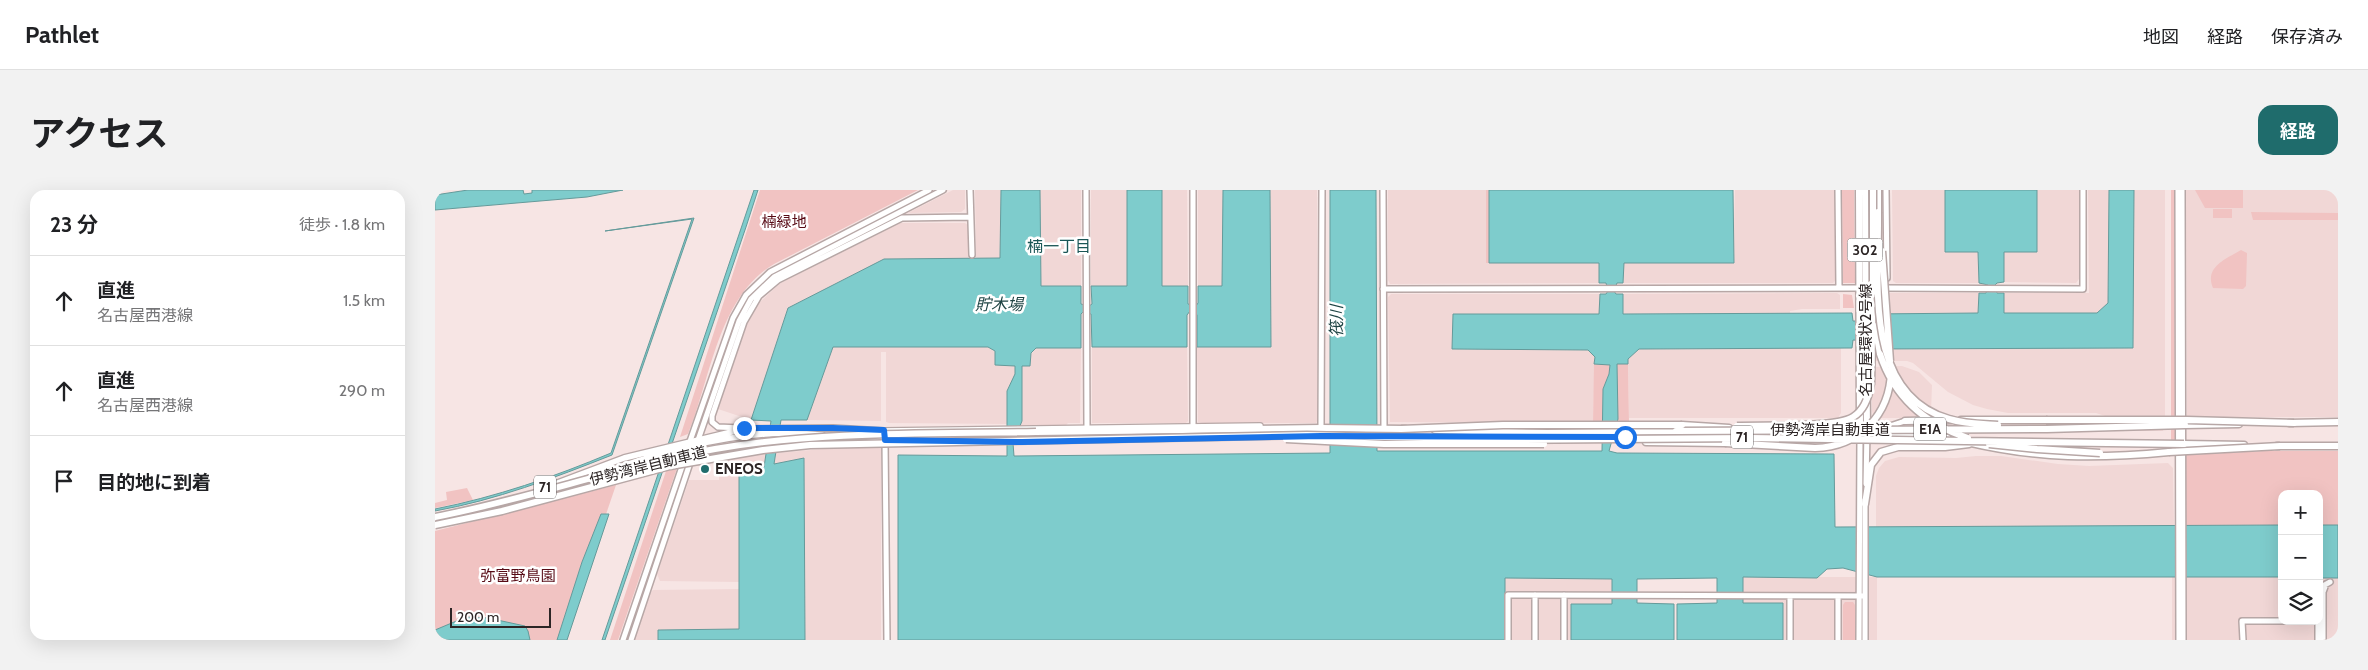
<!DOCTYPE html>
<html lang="ja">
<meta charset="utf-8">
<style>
body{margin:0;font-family:Cabin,"Noto Sans JP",sans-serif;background:#f2f2f2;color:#202124}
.controls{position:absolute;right:15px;bottom:15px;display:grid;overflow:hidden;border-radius:10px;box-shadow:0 5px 20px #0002}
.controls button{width:45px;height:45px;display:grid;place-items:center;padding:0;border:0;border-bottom:1px solid #e0e0e0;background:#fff;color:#202124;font:25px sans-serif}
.scale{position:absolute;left:15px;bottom:12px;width:101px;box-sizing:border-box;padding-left:5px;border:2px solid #2c2525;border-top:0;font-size:14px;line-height:18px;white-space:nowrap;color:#2c2525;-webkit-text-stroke:4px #fff;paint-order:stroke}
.stop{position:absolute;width:15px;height:15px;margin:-11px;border:4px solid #1a73e8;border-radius:50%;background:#fff}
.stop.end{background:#1a73e8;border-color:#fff;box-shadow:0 1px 5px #0008}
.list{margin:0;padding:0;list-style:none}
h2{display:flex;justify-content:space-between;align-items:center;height:65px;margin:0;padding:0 20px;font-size:21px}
h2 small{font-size:16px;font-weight:400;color:#757577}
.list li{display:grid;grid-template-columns:32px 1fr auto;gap:15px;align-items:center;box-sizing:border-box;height:90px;padding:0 20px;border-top:1px solid #e0e0e0}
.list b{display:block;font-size:19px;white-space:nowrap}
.list p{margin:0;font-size:16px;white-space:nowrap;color:#757577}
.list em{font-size:16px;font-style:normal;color:#757577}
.icon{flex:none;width:28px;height:28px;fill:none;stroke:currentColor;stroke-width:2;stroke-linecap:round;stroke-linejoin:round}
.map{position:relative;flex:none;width:1903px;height:450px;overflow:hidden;border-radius:15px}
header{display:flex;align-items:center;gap:30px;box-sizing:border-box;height:70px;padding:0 25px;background:#fff;border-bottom:1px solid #e0e0e0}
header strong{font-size:24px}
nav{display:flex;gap:28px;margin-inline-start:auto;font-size:18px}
.intro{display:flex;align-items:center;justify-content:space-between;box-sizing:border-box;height:120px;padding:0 30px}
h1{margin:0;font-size:35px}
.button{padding:12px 22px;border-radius:15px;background:#1f6c6c;color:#fff;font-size:18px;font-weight:700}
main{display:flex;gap:30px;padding:0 30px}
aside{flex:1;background:#fff;border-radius:15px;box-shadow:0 5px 20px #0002}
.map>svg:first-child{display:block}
.built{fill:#f1d7d6}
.green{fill:#f1c3c2}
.water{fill:#7ecccc;stroke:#659a9a}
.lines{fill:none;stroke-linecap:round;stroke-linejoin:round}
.secondary-casing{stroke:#b7a7a6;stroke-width:8}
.primary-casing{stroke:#b7a7a6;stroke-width:8}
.highway-casing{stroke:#b7a7a6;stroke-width:9}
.secondary{stroke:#fff;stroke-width:5}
.primary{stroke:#fff;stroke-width:5.5}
.highway{stroke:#fff;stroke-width:6}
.highway-bridge-casing{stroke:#b7a7a6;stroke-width:9;stroke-linecap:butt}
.highway-bridge{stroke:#fff;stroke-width:6}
.route{stroke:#1a73e8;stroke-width:6}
.poi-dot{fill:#1f6c6c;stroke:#fff;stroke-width:2}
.labels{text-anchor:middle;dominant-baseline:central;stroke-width:5;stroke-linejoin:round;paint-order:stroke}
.shield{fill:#fff;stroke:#6b6666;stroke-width:1}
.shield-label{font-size:14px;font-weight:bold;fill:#2c2525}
.park-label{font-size:15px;fill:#570b15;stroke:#fff}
.street-label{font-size:15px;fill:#2c2525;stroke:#fff}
.poi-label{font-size:15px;font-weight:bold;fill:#2c2525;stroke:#fff;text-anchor:start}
.neighbourhood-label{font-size:16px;fill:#1a5656;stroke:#fff}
.water-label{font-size:16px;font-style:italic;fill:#1f4444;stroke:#fff}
</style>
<header>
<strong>Pathlet</strong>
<nav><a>地図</a><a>経路</a><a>保存済み</a></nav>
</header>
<div class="intro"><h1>アクセス</h1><a class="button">経路</a></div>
<main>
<aside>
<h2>23 分<small>徒歩 · 1.8 km</small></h2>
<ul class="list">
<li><svg class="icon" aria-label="ahead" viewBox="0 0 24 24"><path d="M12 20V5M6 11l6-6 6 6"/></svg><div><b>直進</b><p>名古屋西港線</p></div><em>1.5 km</em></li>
<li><svg class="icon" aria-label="ahead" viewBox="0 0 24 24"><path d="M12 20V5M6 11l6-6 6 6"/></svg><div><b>直進</b><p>名古屋西港線</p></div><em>290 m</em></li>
<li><svg class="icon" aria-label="arrive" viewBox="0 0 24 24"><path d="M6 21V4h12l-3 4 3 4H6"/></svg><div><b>目的地に到着</b></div></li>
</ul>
</aside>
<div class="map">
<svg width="1903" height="450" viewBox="0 0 1903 450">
<rect width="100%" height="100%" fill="#f7e5e4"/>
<path class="built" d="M518 0H530V19L526 22 473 23Z
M540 0H566L565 68H541Z
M605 0H646V96L606 97Z
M656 0H692V97L656 96Z
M727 0H752L753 96H727Z
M763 0H788L787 96H763Z
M835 0H882V231L881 233H767L763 232 762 157H836Z
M953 0H1051V73H1164V93L955 94 953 90Z
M1300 0H1400V91L1398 93H1188V73H1298Z
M1457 0H1510V62H1543L1544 93H1461L1458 91Z
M1602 0H1644V89L1641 93 1569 92V62H1602Z
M1653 0H1674L1673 113 1662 123H1569V103H1654Z
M1699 0H1730V227L1728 241H1685L1670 226 1661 223H1573L1552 219 1538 215 1513 202 1478 173 1472 171H1435V159L1697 158Z
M1751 0H1903V227H1752Z
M461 33H530L533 35V68L449 69 353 118 316 230 283 219 310 138 324 113 344 94 357 87Z
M1402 103 1405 105V119H1367L1355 121V124H1188V104Z
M1435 103H1544L1543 123 1435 124Z
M956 104H1165L1164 124H1018L1017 159 1153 160 1160 167 1158 233 955 232 953 107Z
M398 157H553L580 176V184L572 201V234L454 233 451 232V162H446V231L372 230Z
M657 157H752L753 231 751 233H657Z
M601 158H646L645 233H633L630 236H585L587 231V176Z
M1406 158V223L1403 228H1194L1193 169 1204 159Z
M1467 176 1484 182 1497 195 1496 222 1492 225 1472 228H1439L1437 221V177Z
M412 257H446V450H370L369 269 339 275 341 263Z
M331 263 329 277 304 283V392L225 391 222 384 254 290H284V271Z
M1541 266H1566L1623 274 1654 276 1733 273 1738 278 1739 337 1441 338V286L1444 278 1450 271 1464 267 1521 268Z
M1737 386 1847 387V431H1884V388H1903V450H1737Z
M1308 387H1442V450H1348V413H1308Z
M1069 388 1177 389V414L1137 415 1136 450H1070Z
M304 399V439L223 440V450H199L215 403 218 400Z"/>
<path class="green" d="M325 0H483L339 74C283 107 276 188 253 244L245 247Z
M1051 0H1054V73H1051Z
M1407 0H1419L1420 93H1408Z
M1736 0H1739L1740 256H1736Z
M1760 0H1808V18H1770Z
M1778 19H1797V28H1778Z
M1816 22 1903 23V30H1818Z
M1806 60 1812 63 1811 96 1808 99 1778 98C1769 77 1791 69 1806 60Z
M1408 104 1417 105 1419 118H1408Z
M1159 174H1175L1174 184 1168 199 1167 233H1158Z
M1182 174H1193L1194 233H1181Z
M1829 261H1903V335H1884V304H1847V335H1751V265Z
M237 263 243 267 241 281 183 450H175Z
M181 295 128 450H0V341Z
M32 298 38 310 0 318V313L12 310 11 302Z
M1410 412H1418L1420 415V450H1408V415Z"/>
<path class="water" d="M33 0H88L89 4 97 3V0H188L152 7 0 20V5Z
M319 0H323L322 3 311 37 170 450H167Z
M566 0H605L606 96H646V114L654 116 657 114 656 96H692V0H727V96H753V114L761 116 763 113V96H787L788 0H835L836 157H762V125L759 121H755L752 125V157H657L656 124 648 122 646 124V158H601L596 163 595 176H587V231L578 253 579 266 895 263V0H941L942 261H1167L1168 199 1174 184 1175 175 1159 174 1160 167 1153 160 1017 159 1018 124H1164L1165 104H1171L1173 101 1171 93H1164V73H1054V0H1298L1299 73H1189L1188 93H1182L1179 101 1181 104H1188V124L1417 123 1418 131H1435V124L1543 123 1544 103H1551L1553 95 1544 93 1543 62H1510V0H1602V62H1569V92L1562 93 1560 95 1562 103H1569V123H1662L1673 113 1674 0H1699L1698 158 1435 159V151L1418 150 1417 158 1204 159 1193 169V174H1182L1183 229 1174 261 1182 263 1399 264 1400 337 1847 335V387H1442L1408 378 1392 379 1382 388 1308 387V413H1348V450H1242V414L1282 413V388L1202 389V413L1239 414V450H1136V414H1177V389L1070 388V450H463V265L572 266V201L580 184V176L560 175V161L553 157H398L372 230H346L339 274 369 268 370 450H223V440L304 439V283L329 277 336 231 316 230 353 118 449 69 565 68Z
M259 28 177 265C119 288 61 310 0 321V319C61 307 119 287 176 263L257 29 170 41Z
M166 324H174L132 450H122L147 372Z
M1884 335H1903V388H1884Z
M31 427 53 428 90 436 93 441 95 450H0V440Z"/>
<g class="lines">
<defs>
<path id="secondary" d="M535 0 537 65
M651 0 652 238
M758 0V236
M948 0 949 236
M1403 0 1404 98
M1451 0 1452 88
M1743 0 1744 450
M1747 0 1748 450
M1448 98 1648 99V0
M948 99 1424 98
M886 236 887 0
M306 238 283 237 277 232V226L309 132 324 106 343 90 467 28 535 27
M1449 238 1470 231
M450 251 452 450
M262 253 304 131 316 109 339 87 508 0
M254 254 298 128 311 105 335 82 494 0
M1431 294 1432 240
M1884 402 1886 397 1895 392
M1100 405V450
M1129 405V450
M1355 406V450
M1403 406V450
M1883 431V450
M188 450 252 262
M196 450 259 261
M1073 450V405L1430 406
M1424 450 1425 246
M1430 450V310
M1808 450 1807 431H1888
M1888 450V402L1891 394"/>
<path id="primary" d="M424 247 475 250
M174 281C223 263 278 248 330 244 349 242 368 244 387 245
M104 300 189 268 309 239 398 238 449 241 825 236
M46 323 111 303"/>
<path id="highway" d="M1424 0 1425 240
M1430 0 1432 240
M1443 0V22
M1440 136 1445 164
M1436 193 1438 102
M1526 230H1611
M1470 231 1516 230
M1854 233 1903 232
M1247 235 1294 238
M1750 235 1804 234
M1000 240 1112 243 1241 241
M601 242 886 238 970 239
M1440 247 1503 246 1518 249
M1211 252 1290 253
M1532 252C1605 269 1661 269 1734 262
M1749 254 1809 255
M1842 256H1903
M1430 314 1436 275 1446 262 1463 257H1510L1534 254"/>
</defs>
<use href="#secondary" class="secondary-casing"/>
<use href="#primary" class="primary-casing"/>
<use href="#highway" class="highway-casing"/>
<use href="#secondary" class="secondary"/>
<use href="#primary" class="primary"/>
<use href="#highway" class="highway"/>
<defs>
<path id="highway-bridge" d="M1443 22C1444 92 1428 204 1514 229 1530 234 1547 234 1563 235
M1447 61 1455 171
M1438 102V0
M1445 164C1459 207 1490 234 1533 248
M1611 230H1752L1859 233
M1302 236C1328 235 1400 238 1418 227 1430 220 1434 206 1436 193
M966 239 1068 235H1247
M1241 241 1612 239 1750 235
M851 249 949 254H1109
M1290 253 1380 258C1424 257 1455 225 1456 181
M1554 254 1602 259 1665 263
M1734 262 1845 256
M0 327C94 309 185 276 280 259 385 241 494 244 601 242
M0 335 67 321 235 276 328 260 375 255 872 245 1068 250 1316 248 1749 254"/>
</defs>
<use href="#highway-bridge" class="highway-bridge-casing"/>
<use href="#highway-bridge" class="highway-bridge"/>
</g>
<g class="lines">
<path class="route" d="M309 238H398L449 240 450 250 587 252 886 246 1190 247"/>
</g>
<circle class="poi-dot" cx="270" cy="279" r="5"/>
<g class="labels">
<g class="shield">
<rect x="1412.5" y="48.5" width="35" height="23" rx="4"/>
<rect x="1479" y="227.5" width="32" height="23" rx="4"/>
<rect x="1296" y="235.5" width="22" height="23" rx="4"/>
<rect x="99" y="285.5" width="22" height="23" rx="4"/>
</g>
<g class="shield-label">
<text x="1430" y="60">302</text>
<text x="1495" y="239">E1A</text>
<text x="1307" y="247">71</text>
<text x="110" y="297">71</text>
</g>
<g class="park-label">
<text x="349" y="32">楠緑地</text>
<text x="83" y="386">弥富野鳥園</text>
</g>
<g class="street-label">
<text transform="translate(1431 150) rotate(-90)">名古屋環状2号線</text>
<text x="1395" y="240">伊勢湾岸自動車道</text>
<text transform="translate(213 276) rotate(-14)">伊勢湾岸自動車道</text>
</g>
<g class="poi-label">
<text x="280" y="279">ENEOS</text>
</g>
<g class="neighbourhood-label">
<text x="624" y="56">楠一丁目</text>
</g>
<g class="water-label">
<text x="564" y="114">貯木場</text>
<text transform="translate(901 131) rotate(-90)">筏川</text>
</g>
</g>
</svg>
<div class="controls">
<button>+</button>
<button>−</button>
<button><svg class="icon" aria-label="layers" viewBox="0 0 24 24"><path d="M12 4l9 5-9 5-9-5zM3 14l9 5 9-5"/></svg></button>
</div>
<div class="scale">200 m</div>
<div class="stop" style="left:1190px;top:247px"></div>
<div class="stop end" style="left:309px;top:238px"></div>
</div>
</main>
